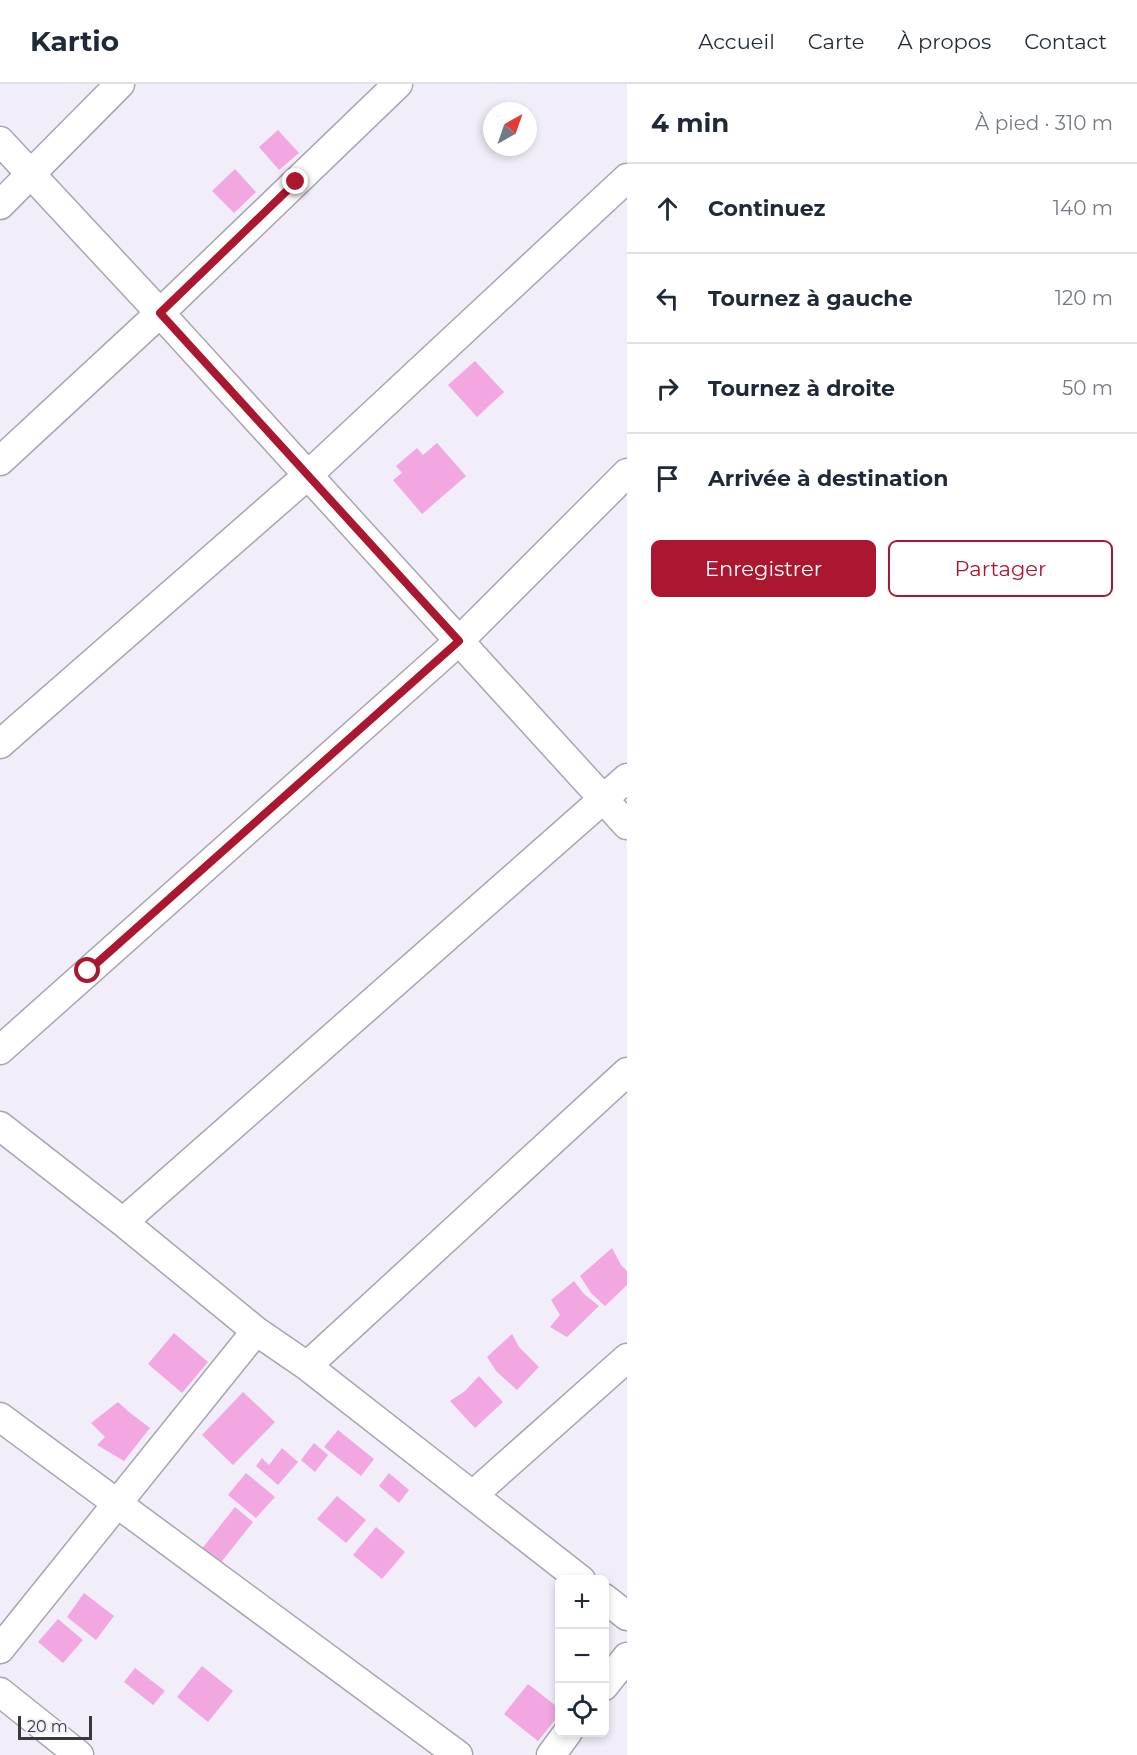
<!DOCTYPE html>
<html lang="fr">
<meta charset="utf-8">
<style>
body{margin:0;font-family:Montserrat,sans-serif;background:#f6f6f7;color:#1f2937}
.controls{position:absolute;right:18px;bottom:18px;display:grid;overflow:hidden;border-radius:9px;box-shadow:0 3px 9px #0003}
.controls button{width:54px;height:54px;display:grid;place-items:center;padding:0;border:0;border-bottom:2px solid #e0e1e3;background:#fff;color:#1f2937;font:30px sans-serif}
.compass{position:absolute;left:483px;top:18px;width:54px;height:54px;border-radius:50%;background:#fff;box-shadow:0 3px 9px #0003;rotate:40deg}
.scale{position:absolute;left:18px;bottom:15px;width:74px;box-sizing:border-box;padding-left:6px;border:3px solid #3a383d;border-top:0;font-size:16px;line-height:21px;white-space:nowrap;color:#3a383d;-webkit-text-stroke:4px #f1edf9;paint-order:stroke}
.stop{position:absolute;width:18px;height:18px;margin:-14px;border:4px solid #ac1730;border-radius:50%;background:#fff}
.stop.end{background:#ac1730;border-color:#fff;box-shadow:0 2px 6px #0008}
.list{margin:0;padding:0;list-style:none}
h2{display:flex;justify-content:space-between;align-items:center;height:78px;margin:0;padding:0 24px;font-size:26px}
h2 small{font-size:20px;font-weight:400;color:#747a83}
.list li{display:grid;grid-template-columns:39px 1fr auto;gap:18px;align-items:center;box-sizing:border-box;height:90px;padding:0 24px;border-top:2px solid #e0e1e3}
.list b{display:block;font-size:22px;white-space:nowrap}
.list em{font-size:20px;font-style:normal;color:#747a83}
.actions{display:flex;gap:12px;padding:18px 24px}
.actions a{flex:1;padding:14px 0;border:2px solid #ac1730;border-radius:9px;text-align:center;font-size:21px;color:#ac1730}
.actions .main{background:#ac1730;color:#fff}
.icon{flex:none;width:33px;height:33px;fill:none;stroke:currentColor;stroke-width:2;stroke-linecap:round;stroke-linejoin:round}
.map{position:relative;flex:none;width:627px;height:1671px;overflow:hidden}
header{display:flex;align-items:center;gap:36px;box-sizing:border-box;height:84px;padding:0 30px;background:#fff;border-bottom:2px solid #e0e1e3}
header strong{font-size:28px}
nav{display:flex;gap:33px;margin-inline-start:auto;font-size:21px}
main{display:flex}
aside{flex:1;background:#fff}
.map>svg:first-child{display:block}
.building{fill:#f2a7e1}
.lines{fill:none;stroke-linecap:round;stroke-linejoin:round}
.street-casing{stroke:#a9a5b0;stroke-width:31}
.street{stroke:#fff;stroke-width:28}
.route{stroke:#ac1730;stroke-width:8}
</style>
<header>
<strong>Kartio</strong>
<nav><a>Accueil</a><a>Carte</a><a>À propos</a><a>Contact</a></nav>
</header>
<main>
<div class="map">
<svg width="627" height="1671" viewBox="0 0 627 1671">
<rect width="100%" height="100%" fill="#f1edf9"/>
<path class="building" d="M278 46 299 69 279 86 259 63Z
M235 85 256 108 234 129 212 107Z
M475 277 504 308 477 333 448 301Z
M437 359 466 392 422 430 393 396 402 389 396 382 417 364 423 371Z
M612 1164 621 1181 627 1187V1201L605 1222 591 1209 580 1192Z
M574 1197 584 1210 599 1222 567 1253 550 1243 560 1231 551 1216Z
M174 1249 208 1278 182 1309 148 1280Z
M512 1250 519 1263 539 1283 517 1306 496 1287 487 1273Z
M479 1292 503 1318 475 1344 450 1317 465 1307Z
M243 1308 275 1338 233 1381 202 1351Z
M118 1318 129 1328 150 1344 124 1377 97 1361 105 1353 91 1339Z
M338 1346 374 1375 361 1392 324 1363Z
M314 1359 328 1371 315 1388 301 1376Z
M282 1364 298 1378 278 1401 256 1382 262 1374 269 1381Z
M246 1389 275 1413 256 1434 228 1411Z
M389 1389 409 1406 399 1419 379 1402Z
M337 1412 366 1436 346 1459 317 1435Z
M235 1423 253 1438 219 1481 201 1466Z
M376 1443 405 1468 382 1495 353 1471Z
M84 1509 114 1532 96 1556 67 1533Z
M58 1535 83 1556 63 1579 38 1558Z
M202 1582 233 1607 208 1638 177 1613Z
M135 1584 165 1607 153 1621 124 1598Z
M528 1600 560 1625V1630L538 1657 504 1630Z"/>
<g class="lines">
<defs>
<path id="street" d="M0 57 160 229 627 741
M0 121 120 0
M0 377 160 229 398 0
M0 660 308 391 627 94
M0 966 459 557 627 389
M0 1042 123 1138 256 1247 307 1282 581 1496
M123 1138 627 694
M307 1282 627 988
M0 1333 458 1671
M473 1411 627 1274
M604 1514 627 1532
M0 1565 256 1247
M604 1602 627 1573
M0 1608 79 1671
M551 1671 568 1648"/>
</defs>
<use href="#street" class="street-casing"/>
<use href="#street" class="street"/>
</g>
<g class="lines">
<path class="route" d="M88 887 459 557 160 229 296 98"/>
</g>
</svg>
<div class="controls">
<button>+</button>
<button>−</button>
<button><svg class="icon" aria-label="locate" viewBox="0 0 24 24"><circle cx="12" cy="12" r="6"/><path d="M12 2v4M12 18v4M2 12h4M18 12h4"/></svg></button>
</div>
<svg class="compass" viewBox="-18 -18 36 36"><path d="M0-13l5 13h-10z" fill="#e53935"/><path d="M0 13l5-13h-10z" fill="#747a83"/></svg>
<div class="scale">20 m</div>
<div class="stop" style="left:88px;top:887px"></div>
<div class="stop end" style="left:296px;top:98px"></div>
</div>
<aside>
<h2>4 min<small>À pied · 310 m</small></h2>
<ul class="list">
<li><svg class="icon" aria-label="ahead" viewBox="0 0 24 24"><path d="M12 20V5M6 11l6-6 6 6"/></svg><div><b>Continuez</b></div><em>140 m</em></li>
<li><svg class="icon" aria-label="left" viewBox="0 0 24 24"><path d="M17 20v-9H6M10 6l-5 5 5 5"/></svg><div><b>Tournez à gauche</b></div><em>120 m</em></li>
<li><svg class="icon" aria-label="right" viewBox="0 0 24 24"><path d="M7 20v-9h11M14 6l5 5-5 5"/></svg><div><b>Tournez à droite</b></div><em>50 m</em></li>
<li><svg class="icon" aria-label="arrive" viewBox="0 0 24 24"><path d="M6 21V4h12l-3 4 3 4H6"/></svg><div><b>Arrivée à destination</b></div></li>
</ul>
<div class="actions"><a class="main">Enregistrer</a><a>Partager</a></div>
</aside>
</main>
